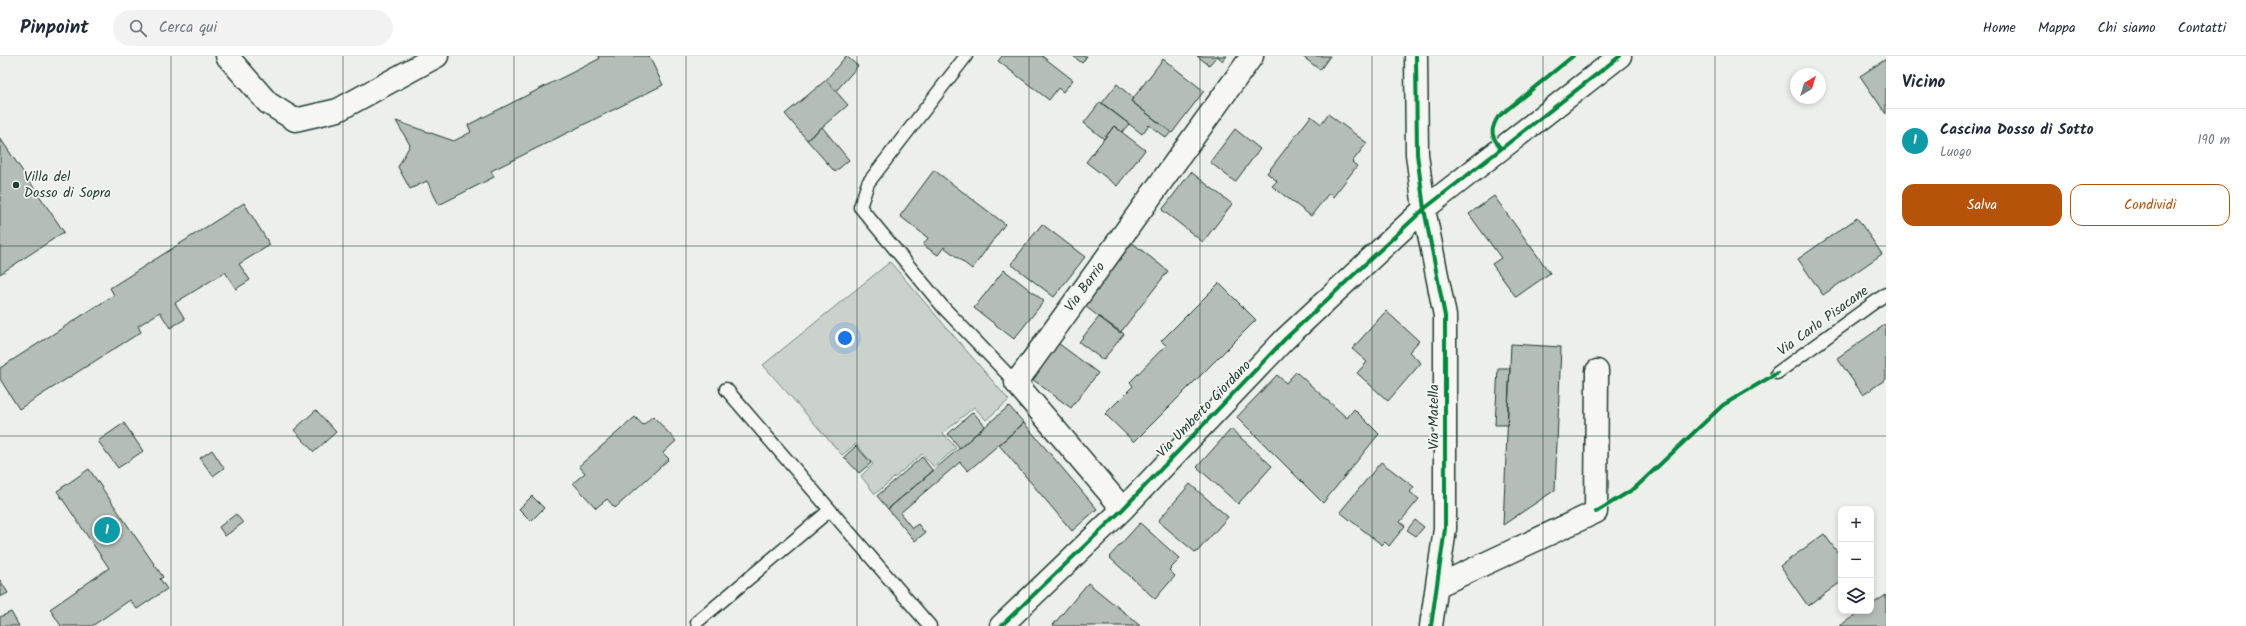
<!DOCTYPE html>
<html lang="it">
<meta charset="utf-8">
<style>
body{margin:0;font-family:Kalam,sans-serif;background:#f2f2f3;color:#1f2937}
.controls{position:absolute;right:12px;bottom:12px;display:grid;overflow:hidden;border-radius:8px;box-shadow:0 2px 6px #0003}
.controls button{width:36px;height:36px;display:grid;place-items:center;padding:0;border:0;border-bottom:1px solid #e0e1e3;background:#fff;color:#1f2937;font:20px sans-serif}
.compass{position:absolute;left:1790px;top:12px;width:36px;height:36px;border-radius:50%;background:#fff;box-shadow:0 2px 6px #0003;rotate:38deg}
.you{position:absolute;left:845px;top:282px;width:14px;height:14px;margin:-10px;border:3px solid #fff;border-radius:50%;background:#1a73e8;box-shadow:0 0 0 6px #1a73e833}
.badge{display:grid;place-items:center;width:26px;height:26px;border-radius:50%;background:#b45309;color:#fff;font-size:13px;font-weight:700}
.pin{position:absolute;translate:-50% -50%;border:2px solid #fff;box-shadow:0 1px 4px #0006}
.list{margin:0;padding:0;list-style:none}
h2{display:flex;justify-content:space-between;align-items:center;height:52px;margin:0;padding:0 16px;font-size:17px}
h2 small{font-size:13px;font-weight:400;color:#747a83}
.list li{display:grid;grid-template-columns:26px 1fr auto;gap:12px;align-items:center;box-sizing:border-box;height:64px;padding:0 16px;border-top:1px solid #e0e1e3}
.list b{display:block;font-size:15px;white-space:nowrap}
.list p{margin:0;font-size:13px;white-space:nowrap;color:#747a83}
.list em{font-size:13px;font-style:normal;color:#747a83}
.actions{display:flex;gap:8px;padding:12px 16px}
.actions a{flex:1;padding:9px 0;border:1px solid #b45309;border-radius:12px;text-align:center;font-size:14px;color:#b45309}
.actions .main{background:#b45309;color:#fff}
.icon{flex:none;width:22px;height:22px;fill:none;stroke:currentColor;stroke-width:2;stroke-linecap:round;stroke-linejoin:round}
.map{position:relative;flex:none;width:1886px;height:570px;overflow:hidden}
header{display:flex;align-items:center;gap:24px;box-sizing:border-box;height:56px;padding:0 20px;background:#fff;border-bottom:1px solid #e0e1e3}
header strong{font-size:19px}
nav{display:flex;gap:22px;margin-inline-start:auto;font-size:14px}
.search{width:280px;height:36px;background:#f2f2f3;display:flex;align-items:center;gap:10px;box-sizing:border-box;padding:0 14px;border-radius:22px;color:#747a83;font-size:15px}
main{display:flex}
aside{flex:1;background:#fff}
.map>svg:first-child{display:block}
.green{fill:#cbd2cc;stroke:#758880}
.building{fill:#b4bdb8;stroke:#1f3d34}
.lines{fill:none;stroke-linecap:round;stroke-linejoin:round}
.lane-casing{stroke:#1f3d34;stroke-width:15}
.street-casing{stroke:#1f3d34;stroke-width:25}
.lane{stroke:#f6f6f2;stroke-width:12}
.street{stroke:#f6f6f2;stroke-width:22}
.cycleway-casing{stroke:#f6f6f2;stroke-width:6}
.cycleway{stroke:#00873e;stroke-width:4}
.grid{fill:none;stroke:#1f3d34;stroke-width:1;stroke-opacity:0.55}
.poi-dot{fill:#1f3d34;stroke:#f6f6f2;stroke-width:1.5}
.labels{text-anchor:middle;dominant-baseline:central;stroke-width:3.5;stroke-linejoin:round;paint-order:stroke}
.poi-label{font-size:14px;fill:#1f3d34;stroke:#f6f6f2;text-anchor:start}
.street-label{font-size:14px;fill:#1f3d34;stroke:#f6f6f2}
</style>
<header>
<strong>Pinpoint</strong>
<div class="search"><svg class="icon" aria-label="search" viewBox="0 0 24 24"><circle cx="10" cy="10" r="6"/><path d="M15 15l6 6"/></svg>Cerca qui</div>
<nav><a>Home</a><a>Mappa</a><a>Chi siamo</a><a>Contatti</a></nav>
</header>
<main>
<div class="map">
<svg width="1886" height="570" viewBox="0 0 1886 570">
<rect width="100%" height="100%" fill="#edefea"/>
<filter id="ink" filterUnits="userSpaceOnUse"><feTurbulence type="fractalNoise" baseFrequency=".025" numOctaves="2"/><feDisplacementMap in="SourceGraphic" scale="8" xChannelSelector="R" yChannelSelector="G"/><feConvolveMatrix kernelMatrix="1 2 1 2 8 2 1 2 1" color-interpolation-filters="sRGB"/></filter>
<g filter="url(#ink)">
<path class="green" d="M890 206 1009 344 986 364 974 351 943 377 956 392 934 411 922 398 875 438 861 420 873 408 856 388 842 399 763 309Z"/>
<path class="building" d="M598 0H649L663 29 491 115 494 121 439 149 427 125 410 133 398 111 410 89 396 65 454 85 471 76 468 69 599 3Z
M846 0 858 10 836 35 826 24Z
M1002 0H1042L1073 24 1063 36 1058 32 1049 44 998 5Z
M1073 0H1087L1082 7Z
M1197 0H1217L1209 9Z
M1217 0H1227L1223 5Z
M1302 0H1330L1320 14Z
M1163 3 1204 35 1172 77 1131 45Z
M1886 3V58L1860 20Z
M826 24 848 49 807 84 785 58Z
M1117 28 1133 42 1131 45 1171 76 1166 82 1149 69 1142 78 1102 47Z
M1100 46 1129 68 1122 76 1114 70 1104 83 1084 67Z
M1328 58 1367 87 1352 106 1357 110 1333 141 1329 137 1311 160 1272 130 1277 125 1267 117 1311 60 1321 68Z
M1114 70 1145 94 1117 130 1086 106Z
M822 71 849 104 835 116 807 84Z
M1235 73 1260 93 1235 126 1210 106Z
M0 82 64 176 0 218Z
M934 114 1005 168 972 213 944 191 938 199 923 189 928 182 900 160Z
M1191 116 1232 148 1203 186 1162 154Z
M1494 140 1550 217 1516 241 1492 208 1501 202 1469 158Z
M244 147 270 189 239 208 250 224 236 233 225 216 175 247 185 263 170 272 160 256 138 270 141 276 19 353 0 323V312L114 239 110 232Z
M1857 162 1882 198 1823 239 1798 203Z
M1042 168 1085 201 1054 241 1011 208Z
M1130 185 1168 215 1120 277 1081 247Z
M1004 214 1044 245 1014 283 974 252Z
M1219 227 1256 264 1134 386 1105 358 1133 330 1130 326 1166 289 1161 285Z
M1386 255 1419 285 1409 296 1421 307 1388 345 1357 317 1367 306 1352 293Z
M1099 261 1124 278 1103 304 1079 286Z
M1886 268V323L1863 339 1837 302Z
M1058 287 1098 317 1071 352 1032 323Z
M1511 288 1561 291 1555 434 1503 469Z
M1498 312H1510L1507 369H1495Z
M1296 316 1347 362 1354 353 1379 378 1323 447 1237 361 1277 319 1286 327Z
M1009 350 1024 367 968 415 960 406 900 457 912 472 918 468 925 477 915 485 888 453Z
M316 354 336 376 314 396 294 374Z
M973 356 985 370 960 392 948 378Z
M653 360 676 385 663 397 669 403 615 452 607 443 596 452 573 427 585 417 579 410 635 361 643 369Z
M124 367 143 395 118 412 98 385Z
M1024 367 1097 453 1072 475 999 389Z
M1231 373 1272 410 1238 448 1197 411Z
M856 390 871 407 859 417 844 401Z
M212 394 224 412 213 420 200 402Z
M922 401 933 415 888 453 877 440Z
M1381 406 1414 431 1410 436 1419 443 1400 466 1405 470 1389 490 1385 486 1382 489 1340 456Z
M89 413 163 521 160 523 167 533 137 553 130 544 92 570H61L50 553 109 512 57 435Z
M1190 428 1228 461 1196 497 1158 465Z
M532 440 544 452 531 465 519 453Z
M236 458 243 467 225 480 219 471Z
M1415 464 1424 471 1416 480 1407 474Z
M1140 467 1180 503 1169 514 1175 520 1155 543 1109 501Z
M1824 478 1841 501V526L1808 550 1780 510Z
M0 524 8 537 0 541Z
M1088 527 1130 561 1140 570H1055L1053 569Z
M1886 539V570H1839L1862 555H1871V549Z
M11 556 19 570H0V561Z"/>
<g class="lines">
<defs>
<path id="lane" d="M966 0 868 127 860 151 943 251 1016 327
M1777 317 1886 238
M726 333 930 570
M697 566 830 454"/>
<path id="street" d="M227 0 268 47 295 64 338 54 437 0
M1416 0 1417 98 1424 153 1445 260V473L1431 570
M1123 453 1016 327 1252 0
M1437 530 1596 456 1597 315
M1001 570 1123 453 1285 283 1424 153 1620 0"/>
</defs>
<use href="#lane" class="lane-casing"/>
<use href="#street" class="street-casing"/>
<use href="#lane" class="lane"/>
<use href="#street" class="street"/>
<defs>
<path id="cycleway" d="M1416 0 1417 98 1424 153 1445 260V473L1431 570
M1501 93C1492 81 1489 75 1498 61L1573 0
M1596 456 1635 432 1723 349 1777 317
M1001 570 1123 453 1285 283 1424 153 1620 0"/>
</defs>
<use href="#cycleway" class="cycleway-casing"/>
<use href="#cycleway" class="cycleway"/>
</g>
</g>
<path class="grid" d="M171 0V570M343 0V570M514 0V570M686 0V570M857 0V570M1029 0V570M1200 0V570M1372 0V570M1543 0V570M1715 0V570M0 190H1886M0 380H1886"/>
<circle class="poi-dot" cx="16" cy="129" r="4"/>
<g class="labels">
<g class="poi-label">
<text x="24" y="121">Villa del<tspan x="24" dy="16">Dosso di Sopra</tspan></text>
</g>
<g class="street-label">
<text transform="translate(1085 231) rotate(-54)">Via Barrio</text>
<text transform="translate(1823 265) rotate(-36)">Via Carlo Pisacane</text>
<text transform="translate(1204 353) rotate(-46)">Via Umberto Giordano</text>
<text transform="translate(1434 361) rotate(-90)">Via Matella</text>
</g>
</g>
</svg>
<div class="controls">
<button>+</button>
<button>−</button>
<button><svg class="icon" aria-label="layers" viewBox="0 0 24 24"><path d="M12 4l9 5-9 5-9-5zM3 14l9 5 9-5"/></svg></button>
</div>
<svg class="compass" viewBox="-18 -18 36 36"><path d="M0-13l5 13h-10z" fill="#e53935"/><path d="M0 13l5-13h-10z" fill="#747a83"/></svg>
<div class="you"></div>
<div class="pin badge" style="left:107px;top:474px;background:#0f9aa8">1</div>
</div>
<aside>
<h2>Vicino<small></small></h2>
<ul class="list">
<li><span class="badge" style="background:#0f9aa8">1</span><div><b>Cascina Dosso di Sotto</b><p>Luogo</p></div><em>190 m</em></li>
</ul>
<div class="actions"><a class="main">Salva</a><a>Condividi</a></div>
</aside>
</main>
